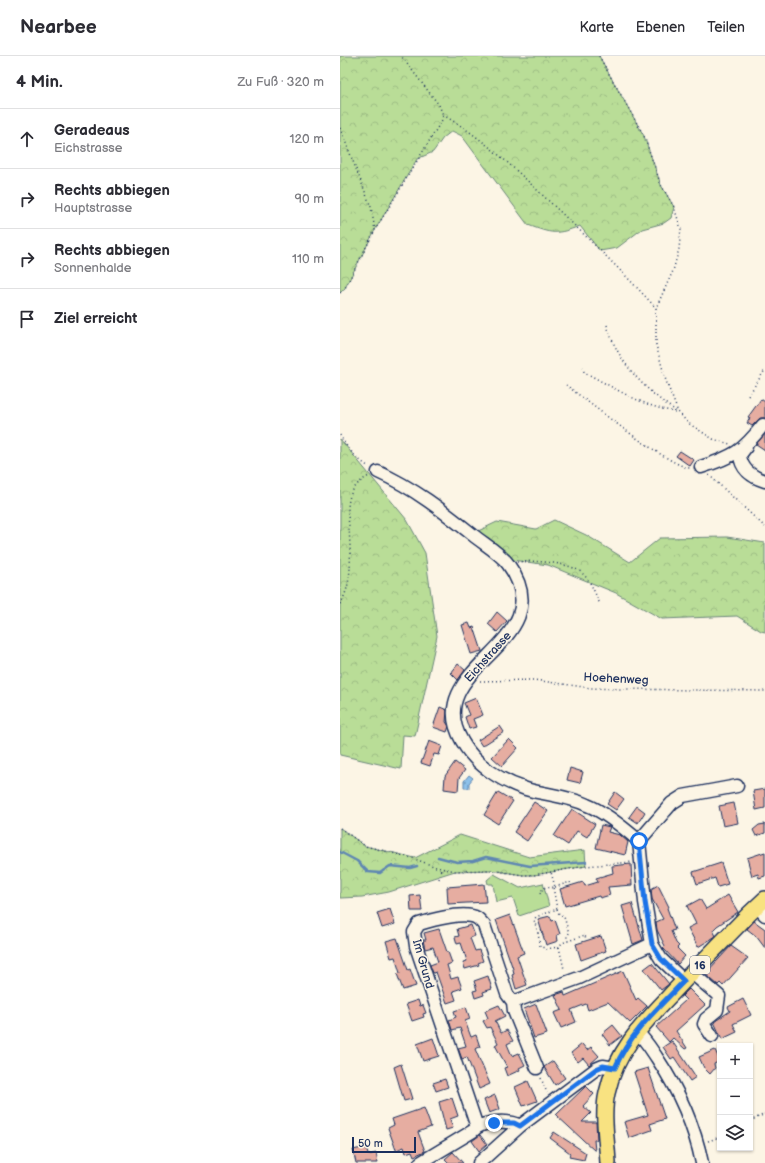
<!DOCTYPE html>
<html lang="de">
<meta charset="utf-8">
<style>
body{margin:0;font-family:"Balsamiq Sans",sans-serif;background:#f7f7f7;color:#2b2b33}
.controls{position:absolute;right:12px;bottom:12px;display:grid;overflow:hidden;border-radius:0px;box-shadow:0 1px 3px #0004}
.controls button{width:36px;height:36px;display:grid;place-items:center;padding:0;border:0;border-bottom:1px solid #e1e1e2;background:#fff;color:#2b2b33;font:20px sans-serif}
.scale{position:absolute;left:12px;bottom:10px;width:64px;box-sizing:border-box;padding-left:4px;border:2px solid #1b2f5e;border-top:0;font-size:11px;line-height:14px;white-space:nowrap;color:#1b2f5e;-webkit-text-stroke:3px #fcf5e5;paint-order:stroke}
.stop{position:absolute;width:12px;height:12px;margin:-9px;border:3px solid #1a73e8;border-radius:50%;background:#fff}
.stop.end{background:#1a73e8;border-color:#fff;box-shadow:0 1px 4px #0008}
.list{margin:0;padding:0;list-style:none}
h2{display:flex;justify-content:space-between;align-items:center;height:52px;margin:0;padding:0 16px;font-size:17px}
h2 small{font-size:13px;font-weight:400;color:#7c7c81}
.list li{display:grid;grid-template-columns:26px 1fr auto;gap:12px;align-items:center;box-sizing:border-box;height:60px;padding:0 16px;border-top:1px solid #e1e1e2}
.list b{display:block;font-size:15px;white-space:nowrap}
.list p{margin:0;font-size:13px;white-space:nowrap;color:#7c7c81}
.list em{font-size:13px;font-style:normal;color:#7c7c81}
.icon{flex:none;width:22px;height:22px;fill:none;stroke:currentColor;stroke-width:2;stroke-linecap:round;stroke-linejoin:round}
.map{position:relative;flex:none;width:425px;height:1107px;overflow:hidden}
header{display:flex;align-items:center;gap:24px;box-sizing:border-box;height:56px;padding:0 20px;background:#fff;border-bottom:1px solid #e1e1e2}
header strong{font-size:19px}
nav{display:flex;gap:22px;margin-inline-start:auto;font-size:14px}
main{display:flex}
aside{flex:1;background:#fff}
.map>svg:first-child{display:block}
.forest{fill:url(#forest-crowns);stroke:#6a867a}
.green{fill:#b9dd97;stroke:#6a867a}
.water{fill:url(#water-ripples);stroke:#5f87b2}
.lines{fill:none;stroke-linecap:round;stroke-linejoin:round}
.stream{stroke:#5f87b2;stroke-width:2.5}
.building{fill:#e6ada1;stroke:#1b2f5e}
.minor-casing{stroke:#1b2f5e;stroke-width:15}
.major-casing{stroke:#1b2f5e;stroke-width:18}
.path{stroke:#1b2f5e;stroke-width:1.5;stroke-dasharray:1 3;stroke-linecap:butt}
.minor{stroke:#fcf5e5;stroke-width:12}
.major{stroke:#f8e281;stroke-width:15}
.route{stroke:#1a73e8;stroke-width:5}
.labels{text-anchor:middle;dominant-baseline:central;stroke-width:3;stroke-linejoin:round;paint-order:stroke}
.shield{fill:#fcf5e5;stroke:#5e6a86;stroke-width:1}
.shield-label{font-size:11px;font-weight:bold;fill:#1b2f5e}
.street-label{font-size:12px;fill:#1b2f5e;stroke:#fcf5e5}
</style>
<header>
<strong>Nearbee</strong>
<nav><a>Karte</a><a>Ebenen</a><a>Teilen</a></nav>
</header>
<main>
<aside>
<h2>4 Min.<small>Zu Fuß · 320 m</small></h2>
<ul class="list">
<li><svg class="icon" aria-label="ahead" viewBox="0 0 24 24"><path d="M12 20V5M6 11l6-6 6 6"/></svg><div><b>Geradeaus</b><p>Eichstrasse</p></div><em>120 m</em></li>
<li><svg class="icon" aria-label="right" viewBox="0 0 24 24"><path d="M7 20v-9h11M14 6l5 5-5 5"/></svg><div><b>Rechts abbiegen</b><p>Hauptstrasse</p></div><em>90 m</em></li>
<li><svg class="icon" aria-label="right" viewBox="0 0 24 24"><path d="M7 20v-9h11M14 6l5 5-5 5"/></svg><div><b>Rechts abbiegen</b><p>Sonnenhalde</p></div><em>110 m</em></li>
<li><svg class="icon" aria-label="arrive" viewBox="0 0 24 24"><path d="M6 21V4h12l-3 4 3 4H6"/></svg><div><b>Ziel erreicht</b></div></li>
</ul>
</aside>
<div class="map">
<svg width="425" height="1107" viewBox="0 0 425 1107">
<defs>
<pattern id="forest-crowns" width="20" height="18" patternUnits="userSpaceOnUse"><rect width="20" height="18" fill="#b9dd97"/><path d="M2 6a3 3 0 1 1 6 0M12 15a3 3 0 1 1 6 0" fill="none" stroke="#9ebe85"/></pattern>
<pattern id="water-ripples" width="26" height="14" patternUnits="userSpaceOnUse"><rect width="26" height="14" fill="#8dc1ea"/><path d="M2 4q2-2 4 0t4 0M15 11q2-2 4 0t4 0" fill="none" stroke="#729dc1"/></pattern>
</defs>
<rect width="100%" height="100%" fill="#fcf5e5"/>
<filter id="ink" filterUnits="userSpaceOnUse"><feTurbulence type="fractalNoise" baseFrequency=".025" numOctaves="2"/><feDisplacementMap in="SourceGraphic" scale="8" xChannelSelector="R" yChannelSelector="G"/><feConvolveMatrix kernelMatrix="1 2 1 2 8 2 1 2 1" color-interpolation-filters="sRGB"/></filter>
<g filter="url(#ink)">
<path class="forest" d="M0 0H259L304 80 321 129 334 151 331 162 324 167 302 173 277 192 260 195 240 170C216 179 212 178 188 169L122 80 112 75 103 82 93 96 77 103 35 174 5 232 0 237Z
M0 383 67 464 85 497 97 580 75 680 63 679 61 713 0 699Z
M214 464 246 479 290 506 320 482 387 481 425 487V576L421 575 397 560 322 563 276 537 208 509 165 503 134 477 157 466 196 473Z
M0 772 25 790 75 802 120 779 189 801 245 794 246 810 194 819H183L150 814 115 815 49 836 22 841 0 842Z"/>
<path class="green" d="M154 818 180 832 203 827 209 850 179 860 173 842 156 846 153 828H148L147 824Z"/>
<path class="water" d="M129 719 133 722 129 727V732H124V725Z"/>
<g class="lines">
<path class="stream" d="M0 796 17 805 28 816 40 817 50 810 70 812 77 810
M98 801 117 806 133 805 146 801 190 810 246 806"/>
</g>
<path class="building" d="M421 343 425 346V362H420L412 370 407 367 410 362 408 361Z
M425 378V394L416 388Z
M340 395 354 404 350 410 336 400Z
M157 556 167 565 157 576 148 568Z
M129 567 131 572 134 571 142 595 131 598 122 569Z
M118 608 125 614 118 624 111 617Z
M136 642 143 659 133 663 136 671 129 673 125 661 129 659 124 647Z
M100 651 107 654 106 666 109 670 107 676 93 671Z
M160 670 164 676 142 690 138 684Z
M169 683 178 692 162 710 152 701Z
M89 685 102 690 99 699 94 698 90 710 81 707Z
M115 706 125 714 119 722 118 735 104 733 105 720Z
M230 712 243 716 240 727 227 724Z
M425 733V752L416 754 413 735Z
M158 736 173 745 158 768 144 759Z
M275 736 284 743 276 754 267 748Z
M194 746 208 755 187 785 174 776Z
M394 747 398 767 383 770 379 750Z
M297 750 305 756 298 767 289 761Z
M232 753 255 768 247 781 237 775 228 789 214 780Z
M425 768V777L416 780 413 774 419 769Z
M261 769 270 771 268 776 280 779 288 786 285 799 256 792Z
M425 796V820L419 822 418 818 412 820 407 802Z
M381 807 388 828 378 831 375 822 357 828 353 816Z
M291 808 292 829 268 831 270 839 260 842 259 840 225 850 220 833 243 826 245 830 258 826 256 822 273 817 272 810Z
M144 828 146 846 108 848 107 831Z
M318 829 329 851 327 852 335 874 331 875 336 887 339 890 337 892 345 900 338 908 323 892 325 890 317 874 316 866 323 863 312 843 311 833Z
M80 839 82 855H71L70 840Z
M388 839 398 856 377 870 373 874 376 880 358 891 348 872 356 868 347 850 360 843 366 853Z
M292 847 303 884 293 888 282 850Z
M50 853 55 868 42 872 37 857Z
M170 859 184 897 177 900 187 929 176 933 172 919 174 918 173 913 156 864Z
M210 860 212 865 215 864 220 878 217 879 218 885 206 889 198 863Z
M414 865 425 873V892L416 880 407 873Z
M131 869 135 880 130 882 135 895 139 894 143 905 138 907 139 909 125 913 123 906 127 905 121 887 117 888 115 881 119 880 117 873Z
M99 873 107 896H108L112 907 107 909 111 923 118 921 122 932 113 935 116 944 107 947 96 916 93 917 90 909 98 906 93 891 85 893 83 884H86L84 877Z
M261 880 266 895 241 904 236 888Z
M57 882 68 914 70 913 76 930 63 934 57 918 60 917 55 901 51 902 46 885Z
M391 890 408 902 383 930 380 927 378 929 365 918Z
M312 907 329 928 321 934 304 913Z
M283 915 296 944 298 942 307 950 290 967 268 946 248 954 246 948 231 954 236 966 221 972 214 957 222 954 215 939 224 936 225 940Z
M148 920 152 933 143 936 144 939 135 942 133 935 137 934 134 925Z
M349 933 365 949 336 975 347 992 345 993 333 982 329 986 316 971 346 944 342 940Z
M403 943 411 959 393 968 397 976 382 983 374 966 390 955 388 951Z
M78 944 80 950 83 949 86 957 83 958 84 961 72 965 66 948Z
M196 948 207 978 194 982 184 953Z
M159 949 165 960 155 965 161 977 167 974 173 985 167 988 172 1000 179 997 185 1009 179 1012 180 1014 167 1020 164 1012 167 1011 155 989 158 987 150 971 147 972 143 965 148 962 145 955Z
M126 951 130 963 125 965 131 981 136 979 140 991 135 993 150 1028 139 1033 127 1001 122 1003 118 992 126 990 120 972 112 974 109 964 116 961 114 955Z
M273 969 282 980 270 989 262 978Z
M93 982 99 1000 83 1005 77 988Z
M332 985 356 1021 350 1025 334 1001 331 1003 323 991Z
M242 988 247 994 251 991 259 1000 249 1009 243 1002 238 1006 231 997Z
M375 994 380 1005 374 1008 375 1012 370 1018 364 1012 359 1001Z
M213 1005 225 1022 215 1029 204 1011Z
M61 1008 72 1043 64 1045 54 1011Z
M308 1012 325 1063 310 1068 312 1074 289 1082 284 1066 308 1059 294 1016Z
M105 1023 108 1031 96 1035 93 1027Z
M188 1025 197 1045 183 1050 175 1031Z
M246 1030 254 1038 243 1050 251 1057 242 1066H256L257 1084H254L255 1095 216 1059Z
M155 1039 160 1053 149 1057 144 1044Z
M112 1042 118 1060 110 1063 113 1072 106 1074 99 1046Z
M84 1052 91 1071 78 1076 85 1095 74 1100 72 1095 66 1097 64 1091 56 1094 48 1072 54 1069 52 1063Z
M214 1076 246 1097 244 1104 229 1101 230 1097 210 1082Z
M140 1079 147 1088 139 1095 132 1085Z
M26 1091 28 1099 36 1097 38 1107H16L13 1094Z
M113 1096 123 1107H109L105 1103Z"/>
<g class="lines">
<defs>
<path id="minor" d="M406 391 400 399C401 413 412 421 425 425
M361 411C393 401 403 395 423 369
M38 416C74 432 103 455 133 479 144 488 160 497 168 508 226 588 78 609 122 685 135 709 161 725 186 733 206 739 228 740 247 749 265 756 284 772 299 785L305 846 312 888 321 903 344 925
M299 785 332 747 343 740 397 730
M417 850 425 859
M352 917 379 940 377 954 366 963 364 968 372 980
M173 946 174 955 197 1012
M296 975C305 983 311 993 317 1002 339 1035 354 1068 362 1107
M137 1071 76 890 74 876 79 868C92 864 125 855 137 862 140 864 142 867 144 869L167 938 173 946 239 922 312 888
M80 1107 133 1075C141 1065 169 1063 180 1070
M139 1107 180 1070 256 1013 263 1010 275 1012"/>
<path id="major" d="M268 1107C267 1085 262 1059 267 1037 277 991 308 963 339 930 362 906 386 882 409 858L425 843"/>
</defs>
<use href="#minor" class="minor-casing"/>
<use href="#major" class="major-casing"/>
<path class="path" d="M259 0 304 80 321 129 334 151 341 173 339 193 333 215 316 252V289L326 325 338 356 348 367 373 383 390 388
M103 59C144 82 178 116 213 149 248 182 283 216 316 252
M0 72 31 151 35 174
M0 237 5 232 35 174 102 64 103 59 99 49 61 0
M267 269C277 306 305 334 336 355
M243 311 244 316C273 331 303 351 336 356
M226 329C246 344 332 413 351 412
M408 340 425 314
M0 379C7 393 17 403 29 411
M369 419 425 471
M177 506C193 504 232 506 243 518 251 525 255 538 260 548
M0 548C14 526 10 495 9 470 8 460 7 449 10 440 14 430 20 425 29 420
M140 625 194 624 251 632 281 633 425 635
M0 772 25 790 75 803 96 811 115 815 150 814 183 819H194L246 810 292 806
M99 823 101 813
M215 831 230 826 231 829
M200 838 203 832 215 831 211 816
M217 853 219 858 224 861 229 877 227 881 228 885 245 879 246 884
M202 876 198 877 194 864 196 861 217 853 213 831
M198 877 200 890 206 893 219 891 222 887 228 885
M219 891 224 913
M201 1022 207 1037
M410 1065 425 1058
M368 1085 380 1081"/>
<use href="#minor" class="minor"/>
<use href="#major" class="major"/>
</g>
</g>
<g class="lines" filter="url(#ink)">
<path class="route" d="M154 1067H174L180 1070 256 1013 263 1010 275 1012C290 977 318 952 344 925L321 903 312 888 305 846 299 785"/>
</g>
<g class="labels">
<rect class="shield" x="350" y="900" width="20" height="18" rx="3"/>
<g class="shield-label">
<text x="360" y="909">16</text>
</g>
<g class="street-label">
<text transform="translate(148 601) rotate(-48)">Eichstrasse</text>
<text transform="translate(276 623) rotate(3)">Hoehenweg</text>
<text transform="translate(83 908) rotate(74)">Im Grund</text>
</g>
</g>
</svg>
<div class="controls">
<button>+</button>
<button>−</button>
<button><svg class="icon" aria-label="layers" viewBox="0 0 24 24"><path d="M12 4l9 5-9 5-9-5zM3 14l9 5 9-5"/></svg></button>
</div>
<div class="scale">50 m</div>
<div class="stop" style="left:299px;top:785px"></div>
<div class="stop end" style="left:154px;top:1067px"></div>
</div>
</main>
